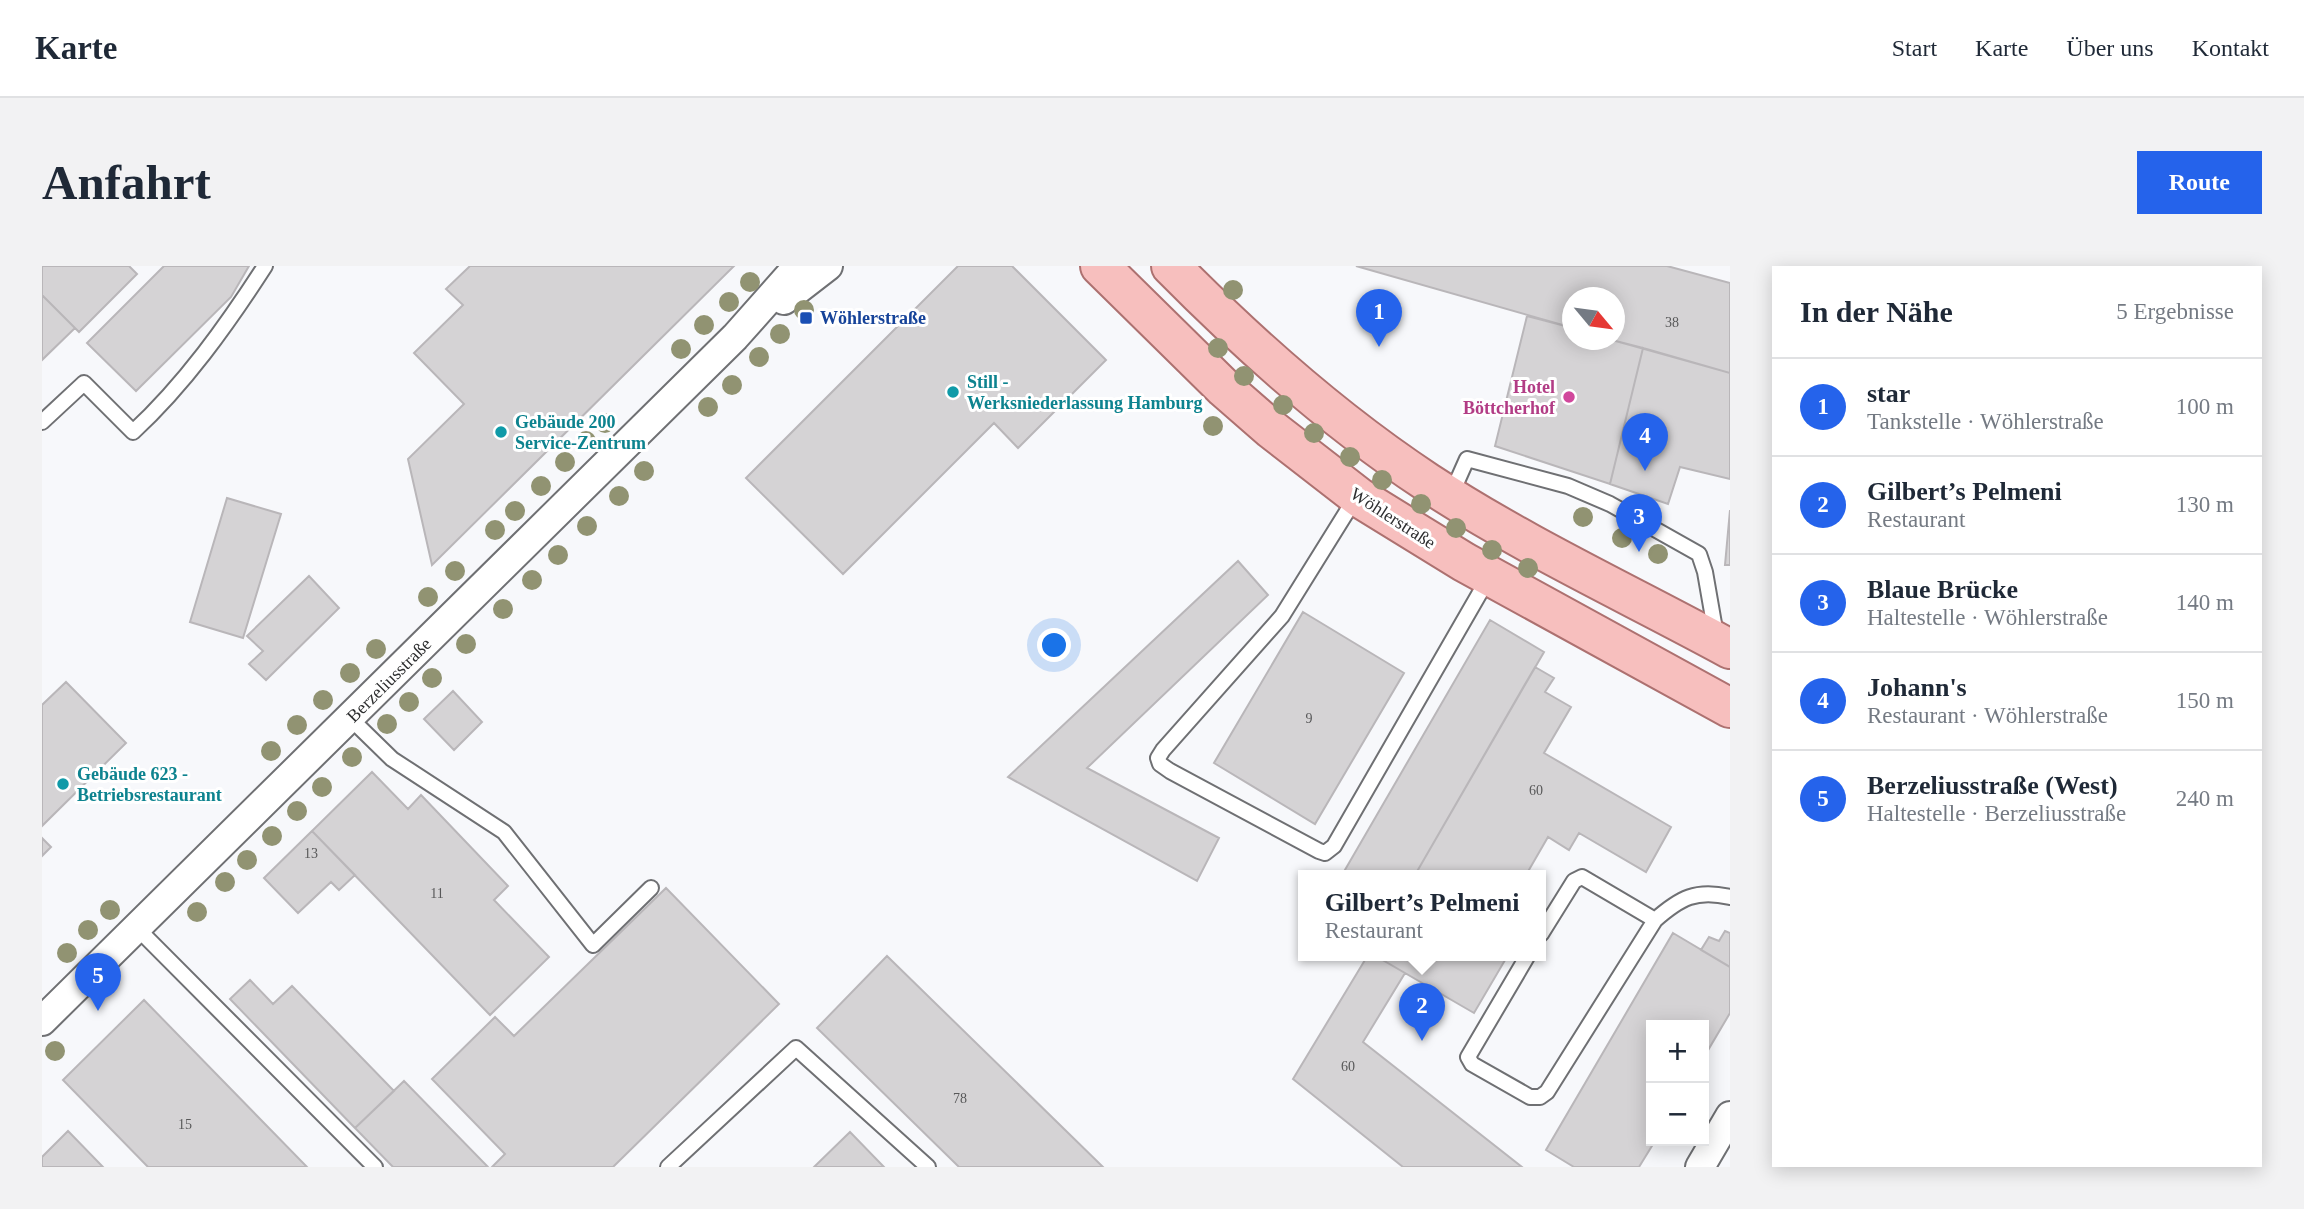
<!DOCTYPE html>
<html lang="de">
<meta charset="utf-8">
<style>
body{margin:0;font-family:Georgia,serif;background:#f2f2f3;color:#1f2937}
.controls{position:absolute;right:21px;bottom:21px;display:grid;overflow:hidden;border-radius:0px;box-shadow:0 4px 18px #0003}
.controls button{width:63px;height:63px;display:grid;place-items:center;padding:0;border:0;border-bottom:2px solid #e0e1e3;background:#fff;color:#1f2937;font:35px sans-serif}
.compass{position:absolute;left:1520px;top:21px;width:63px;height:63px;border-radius:50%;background:#fff;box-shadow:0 4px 18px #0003;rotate:119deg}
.you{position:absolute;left:1013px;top:380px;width:24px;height:24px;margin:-18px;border:5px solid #fff;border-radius:50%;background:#1a73e8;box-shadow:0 0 0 10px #1a73e833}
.badge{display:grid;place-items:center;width:46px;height:46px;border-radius:50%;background:#2563eb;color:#fff;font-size:23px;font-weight:700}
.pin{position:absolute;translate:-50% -58px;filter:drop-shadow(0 2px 4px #0008)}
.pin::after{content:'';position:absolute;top:37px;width:24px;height:21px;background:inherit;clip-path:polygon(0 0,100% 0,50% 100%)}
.popup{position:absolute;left:1256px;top:604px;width:248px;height:91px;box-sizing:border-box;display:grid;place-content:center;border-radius:0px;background:#fff;filter:drop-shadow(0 2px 5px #0005);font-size:23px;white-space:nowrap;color:#747a83}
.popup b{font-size:26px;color:#1f2937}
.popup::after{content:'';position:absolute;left:50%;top:100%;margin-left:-14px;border:14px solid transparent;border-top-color:#fff}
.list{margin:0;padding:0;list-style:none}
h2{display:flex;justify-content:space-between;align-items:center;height:91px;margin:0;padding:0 28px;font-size:30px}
h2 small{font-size:23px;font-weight:400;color:#747a83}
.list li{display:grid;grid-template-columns:46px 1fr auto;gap:21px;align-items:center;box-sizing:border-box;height:98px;padding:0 28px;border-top:2px solid #e0e1e3}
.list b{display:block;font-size:26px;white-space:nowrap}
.list p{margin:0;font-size:23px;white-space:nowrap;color:#747a83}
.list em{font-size:23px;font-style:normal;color:#747a83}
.map{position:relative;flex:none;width:1688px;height:901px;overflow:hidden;border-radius:0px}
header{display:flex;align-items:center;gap:42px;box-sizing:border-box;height:98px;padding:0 35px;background:#fff;border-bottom:2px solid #e0e1e3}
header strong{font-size:33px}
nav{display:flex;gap:38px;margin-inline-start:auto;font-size:24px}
.intro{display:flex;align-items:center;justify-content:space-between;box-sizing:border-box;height:168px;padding:0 42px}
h1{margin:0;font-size:49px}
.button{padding:18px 32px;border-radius:0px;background:#2563eb;color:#fff;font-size:24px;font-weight:700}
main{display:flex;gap:42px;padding:0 42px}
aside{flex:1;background:#fff;border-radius:0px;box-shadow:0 4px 18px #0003}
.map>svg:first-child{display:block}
.building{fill:#d5d3d5;stroke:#b9b6b9;stroke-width:2}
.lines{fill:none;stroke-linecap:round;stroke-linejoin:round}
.lane-casing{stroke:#6f7073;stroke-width:18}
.street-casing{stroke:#6f7073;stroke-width:32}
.primary-casing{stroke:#ad7170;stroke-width:42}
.lane{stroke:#fff;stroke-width:14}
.street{stroke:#fff;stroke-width:28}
.primary{stroke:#f7bfbe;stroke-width:38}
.tree{fill:#919372}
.transit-dot{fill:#1a4fb4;stroke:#fff;stroke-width:2.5}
.culture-dot{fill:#0f9aa8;stroke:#fff;stroke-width:2.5}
.hotel-dot{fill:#d1479c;stroke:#fff;stroke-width:2.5}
.labels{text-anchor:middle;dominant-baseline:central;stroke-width:6;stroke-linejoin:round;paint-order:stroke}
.number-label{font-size:14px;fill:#585859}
.transit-label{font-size:18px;font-weight:bold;fill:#164399;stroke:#fff;text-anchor:start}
.culture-label{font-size:18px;font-weight:bold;fill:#0d838f;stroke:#fff;text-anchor:start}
.hotel-label{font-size:18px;font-weight:bold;fill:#b23c85;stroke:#fff;text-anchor:end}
.street-label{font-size:18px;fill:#2e2f30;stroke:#fff}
</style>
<header>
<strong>Karte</strong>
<nav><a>Start</a><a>Karte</a><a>Über uns</a><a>Kontakt</a></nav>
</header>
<div class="intro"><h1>Anfahrt</h1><a class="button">Route</a></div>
<main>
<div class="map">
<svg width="1688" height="901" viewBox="0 0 1688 901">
<rect width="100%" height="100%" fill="#f7f8fb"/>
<path class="building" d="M0 0H87L95 8 37 66 0 29Z
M122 0H207L189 31 94 125 45 77Z
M428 0H692L390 299 366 193 422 138 372 87 421 39 404 23Z
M916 0H970L1064 94 976 182 952 157 801 308 704 212Z
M1314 0H1625L1688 17V107L1570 74 1573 32H1531V62Z
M0 29 33 62 0 94Z
M1485 50 1531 62V74H1570L1601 82 1568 218 1453 180Z
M1601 82 1688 107V213L1638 201 1626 238 1568 218Z
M185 232 239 248 201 372 148 356Z
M1688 244V299H1683Z
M1196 295 1226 329 1045 502 1177 572 1155 615 966 511Z
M267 310 297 342 224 414 207 398 221 385 205 370Z
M1261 346 1362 407 1273 558 1172 497Z
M1448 354 1502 386 1373 609H1300Z
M1493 401 1512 412 1503 426 1529 441 1502 487 1629 561 1604 606 1537 567 1527 584 1506 571 1484 609H1373Z
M24 416 84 477 0 560V439Z
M411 425 440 456 412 484 382 453Z
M330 506 366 543 379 529 466 620 452 634 507 691 448 749 270 565Z
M270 565 313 609 297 624 289 616 256 647 222 612Z
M0 572 9 581 0 590Z
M624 622 737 738 571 901H450L463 888 390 813 453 751 472 770Z
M1683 665 1688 667V701L1659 684 1667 671 1677 675Z
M1631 667 1688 701V747L1662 791V759H1609V875H1613L1597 901H1532L1504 884Z
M1326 689H1332L1363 707 1321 776 1480 901H1361L1251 813Z
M1332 689H1466L1432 747Z
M845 690 1061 901H917L775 762Z
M208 714 231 738 250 720 352 825 313 862 188 733Z
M102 734 265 901H106L21 814Z
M362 815 446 901H351L313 862Z
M26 865 61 901H0V891Z
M808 866 842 901H772Z"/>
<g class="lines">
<defs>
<path id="lane" d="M0 156 42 117 91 166C142 119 185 59 223 0
M1409 229 1425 193 1526 220 1568 238 1657 288 1663 306 1674 369
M1314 231 1240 350 1121 484 1116 492 1118 498 1128 505 1277 585 1283 587 1292 580 1447 311
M308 452 350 493 462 566 551 679 609 622
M95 662 333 901
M1499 668 1532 615 1540 611 1613 654
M1486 689 1426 791 1430 798 1488 831H1498L1505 826 1613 654C1638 632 1654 623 1688 631
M626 901 754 782 886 901"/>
<path id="street" d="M742 34 786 0
M0 755 693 71 756 0
M1658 901 1688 850"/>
<path id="primary" d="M1058 0 1182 122 1229 163 1318 232 1422 296 1688 442
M1129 0C1208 80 1291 154 1385 216 1481 279 1587 328 1688 383"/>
</defs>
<use href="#lane" class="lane-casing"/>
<use href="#street" class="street-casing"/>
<use href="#primary" class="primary-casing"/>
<use href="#lane" class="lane"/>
<use href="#street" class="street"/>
<use href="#primary" class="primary"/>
</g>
<g class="tree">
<circle cx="708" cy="16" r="10"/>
<circle cx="1191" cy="24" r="10"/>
<circle cx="687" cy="36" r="10"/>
<circle cx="762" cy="44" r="10"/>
<circle cx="662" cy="59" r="10"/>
<circle cx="738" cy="68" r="10"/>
<circle cx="1176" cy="82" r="10"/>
<circle cx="639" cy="83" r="10"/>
<circle cx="717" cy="91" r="10"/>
<circle cx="1202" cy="110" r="10"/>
<circle cx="690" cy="119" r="10"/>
<circle cx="1241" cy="139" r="10"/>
<circle cx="666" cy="141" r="10"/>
<circle cx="563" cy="157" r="10"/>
<circle cx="1171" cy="160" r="10"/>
<circle cx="1272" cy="167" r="10"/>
<circle cx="544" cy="175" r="10"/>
<circle cx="1308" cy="191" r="10"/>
<circle cx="523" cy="196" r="10"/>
<circle cx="602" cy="205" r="10"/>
<circle cx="1340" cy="214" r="10"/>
<circle cx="499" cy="220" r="10"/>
<circle cx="577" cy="230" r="10"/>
<circle cx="1379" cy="238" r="10"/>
<circle cx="473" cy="245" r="10"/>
<circle cx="1541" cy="251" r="10"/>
<circle cx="545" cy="260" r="10"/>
<circle cx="1414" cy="262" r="10"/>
<circle cx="453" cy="264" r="10"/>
<circle cx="1580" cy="272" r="10"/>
<circle cx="1450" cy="284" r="10"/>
<circle cx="1616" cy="288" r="10"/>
<circle cx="516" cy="289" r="10"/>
<circle cx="1486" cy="302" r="10"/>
<circle cx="413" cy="305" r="10"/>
<circle cx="490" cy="314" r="10"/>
<circle cx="386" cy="331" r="10"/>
<circle cx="461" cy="343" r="10"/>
<circle cx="424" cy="378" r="10"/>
<circle cx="334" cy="383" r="10"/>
<circle cx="308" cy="407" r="10"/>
<circle cx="390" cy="412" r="10"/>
<circle cx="281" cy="434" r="10"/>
<circle cx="367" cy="436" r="10"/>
<circle cx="345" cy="458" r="10"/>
<circle cx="255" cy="459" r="10"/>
<circle cx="229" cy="485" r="10"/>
<circle cx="310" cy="491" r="10"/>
<circle cx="280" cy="521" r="10"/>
<circle cx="255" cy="545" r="10"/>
<circle cx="230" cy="570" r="10"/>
<circle cx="205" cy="594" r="10"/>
<circle cx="183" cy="616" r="10"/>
<circle cx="68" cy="644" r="10"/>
<circle cx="155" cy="646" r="10"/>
<circle cx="46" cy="664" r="10"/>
<circle cx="25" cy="687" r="10"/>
<circle cx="13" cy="785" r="10"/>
</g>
<rect class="transit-dot" x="757" y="45" width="14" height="14" rx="3.5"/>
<g class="culture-dot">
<circle cx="911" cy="126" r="7"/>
<circle cx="459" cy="166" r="7"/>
<circle cx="21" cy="518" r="7"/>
</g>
<circle class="hotel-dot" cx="1527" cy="131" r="7"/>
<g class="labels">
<g class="number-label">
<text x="1630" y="56">38</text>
<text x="1267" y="452">9</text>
<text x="1494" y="524">60</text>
<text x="269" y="587">13</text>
<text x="395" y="627">11</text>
<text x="1306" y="800">60</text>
<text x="918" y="832">78</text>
<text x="143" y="858">15</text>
</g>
<g class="transit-label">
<text x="778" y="52">Wöhlerstraße</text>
</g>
<g class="culture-label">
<text x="925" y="116">Still -<tspan x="925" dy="21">Werksniederlassung Hamburg</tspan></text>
<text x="473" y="156">Gebäude 200<tspan x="473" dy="21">Service-Zentrum</tspan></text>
<text x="35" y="508">Gebäude 623 -<tspan x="35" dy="21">Betriebsrestaurant</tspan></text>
</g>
<g class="hotel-label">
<text x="1513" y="121">Hotel<tspan x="1513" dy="21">Böttcherhof</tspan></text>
</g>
<g class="street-label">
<text transform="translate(1351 252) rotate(33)">Wöhlerstraße</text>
<text transform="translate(347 414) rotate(-45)">Berzeliusstraße</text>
</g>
</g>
</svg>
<div class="controls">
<button>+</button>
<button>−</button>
</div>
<svg class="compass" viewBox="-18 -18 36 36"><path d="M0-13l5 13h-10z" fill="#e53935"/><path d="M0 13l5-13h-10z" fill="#747a83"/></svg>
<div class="you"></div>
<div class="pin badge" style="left:1337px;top:81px">1</div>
<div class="pin badge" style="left:1380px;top:775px">2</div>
<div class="popup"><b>Gilbert’s Pelmeni</b>Restaurant</div>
<div class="pin badge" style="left:1597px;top:286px">3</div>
<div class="pin badge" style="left:1603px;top:205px">4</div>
<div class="pin badge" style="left:56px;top:745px">5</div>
</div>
<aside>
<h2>In der Nähe<small>5 Ergebnisse</small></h2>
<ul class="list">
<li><span class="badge">1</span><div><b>star</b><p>Tankstelle · Wöhlerstraße</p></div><em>100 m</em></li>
<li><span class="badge">2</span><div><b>Gilbert’s Pelmeni</b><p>Restaurant</p></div><em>130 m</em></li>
<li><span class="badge">3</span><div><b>Blaue Brücke</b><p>Haltestelle · Wöhlerstraße</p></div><em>140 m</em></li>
<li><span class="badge">4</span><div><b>Johann's</b><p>Restaurant · Wöhlerstraße</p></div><em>150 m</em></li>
<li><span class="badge">5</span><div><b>Berzeliusstraße (West)</b><p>Haltestelle · Berzeliusstraße</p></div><em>240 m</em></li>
</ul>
</aside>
</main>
